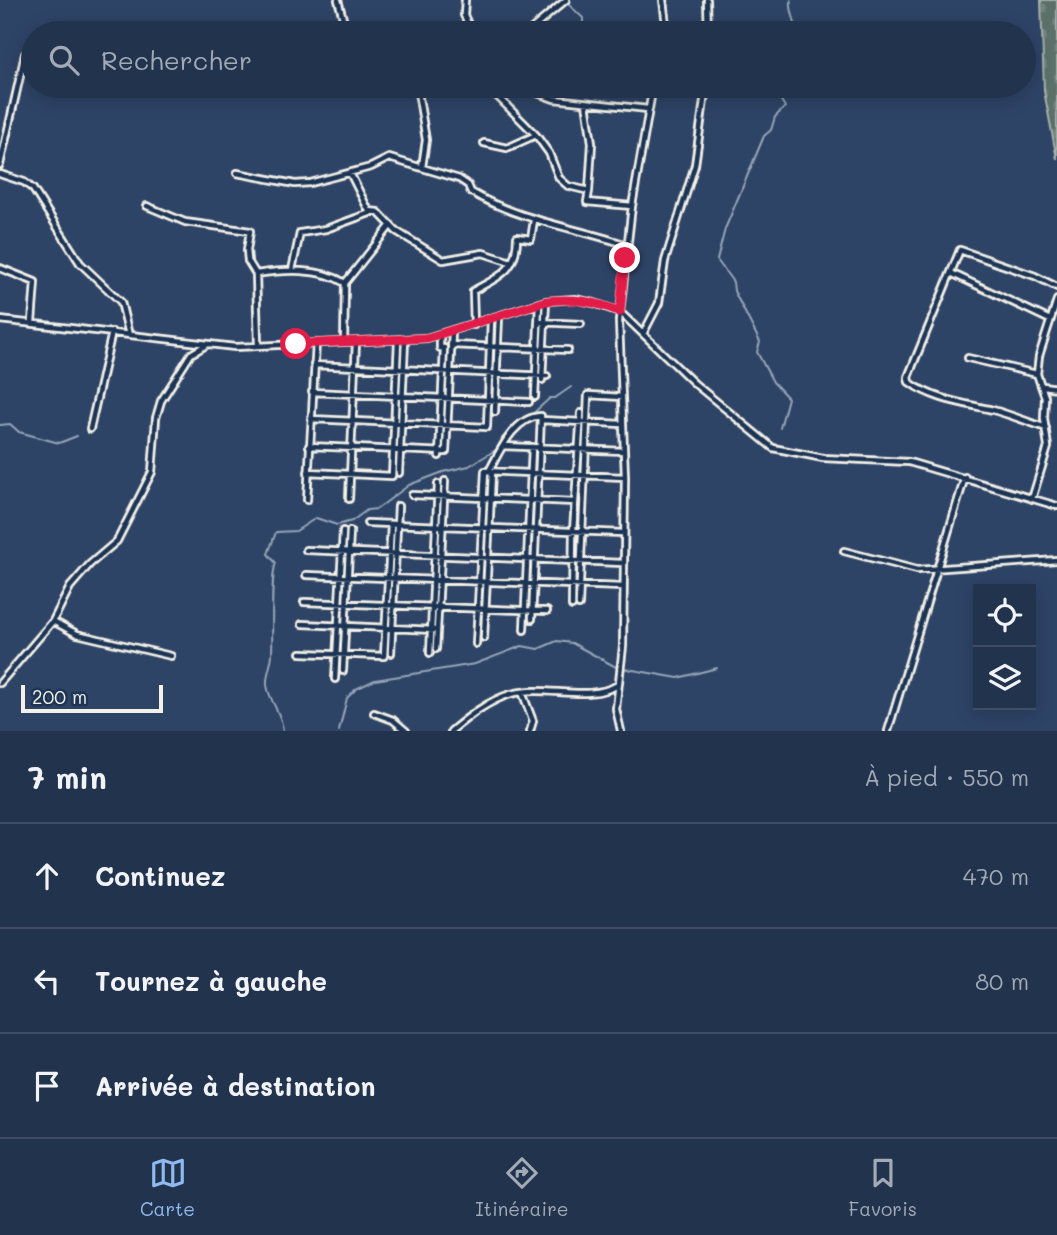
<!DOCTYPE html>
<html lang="fr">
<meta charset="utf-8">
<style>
body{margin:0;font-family:Mali,sans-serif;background:#2a3b54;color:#f1f3f6}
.controls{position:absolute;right:21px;bottom:21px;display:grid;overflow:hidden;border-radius:0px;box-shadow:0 4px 18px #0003}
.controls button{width:63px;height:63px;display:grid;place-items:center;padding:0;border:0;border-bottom:2px solid #3f4e65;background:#22334d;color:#f1f3f6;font:35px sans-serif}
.scale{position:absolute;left:21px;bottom:18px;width:142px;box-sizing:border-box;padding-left:7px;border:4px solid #f4f1e8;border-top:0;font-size:19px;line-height:24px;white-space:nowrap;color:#f4f1e8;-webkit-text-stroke:5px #1d3557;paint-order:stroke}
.stop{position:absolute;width:21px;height:21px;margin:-16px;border:5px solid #e11d48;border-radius:50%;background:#fff}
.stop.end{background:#e11d48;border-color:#fff;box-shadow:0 2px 7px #0008}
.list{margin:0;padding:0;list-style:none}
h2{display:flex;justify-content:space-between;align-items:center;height:91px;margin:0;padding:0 28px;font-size:30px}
h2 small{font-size:23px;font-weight:400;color:#a2aab6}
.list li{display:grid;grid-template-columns:46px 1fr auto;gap:21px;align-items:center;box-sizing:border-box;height:105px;padding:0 28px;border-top:2px solid #3f4e65}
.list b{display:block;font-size:26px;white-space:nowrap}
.list em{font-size:23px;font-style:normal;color:#a2aab6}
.icon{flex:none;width:38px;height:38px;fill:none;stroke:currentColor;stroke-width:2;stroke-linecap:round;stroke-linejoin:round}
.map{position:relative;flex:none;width:1057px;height:731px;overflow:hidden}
.search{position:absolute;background:#22334d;box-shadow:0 4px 18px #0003;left:21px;right:21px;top:21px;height:77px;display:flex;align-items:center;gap:18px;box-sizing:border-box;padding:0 24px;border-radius:38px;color:#a2aab6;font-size:26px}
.sheet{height:406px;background:#22334d}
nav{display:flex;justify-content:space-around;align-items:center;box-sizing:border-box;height:98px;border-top:2px solid #3f4e65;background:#22334d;font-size:19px;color:#a2aab6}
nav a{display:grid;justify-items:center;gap:4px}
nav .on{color:#90b9f0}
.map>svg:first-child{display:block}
.cemetery{fill:url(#cemetery-stones);stroke:#a8b0a9;stroke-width:2}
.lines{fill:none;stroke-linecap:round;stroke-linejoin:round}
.stream{stroke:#95a5b6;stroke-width:2}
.minor-casing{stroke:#f4f1e8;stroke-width:10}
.minor{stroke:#1d3557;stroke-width:4.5}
.route{stroke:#e11d48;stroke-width:9}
</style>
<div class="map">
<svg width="1057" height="731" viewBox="0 0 1057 731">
<defs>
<pattern id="cemetery-stones" width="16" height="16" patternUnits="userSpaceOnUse" patternTransform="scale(1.75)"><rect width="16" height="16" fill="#5b6f6a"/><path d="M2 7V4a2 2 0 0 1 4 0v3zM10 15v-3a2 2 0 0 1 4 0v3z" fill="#73847f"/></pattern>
</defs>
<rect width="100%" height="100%" fill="#2e4467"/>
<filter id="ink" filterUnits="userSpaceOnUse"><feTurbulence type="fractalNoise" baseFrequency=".0143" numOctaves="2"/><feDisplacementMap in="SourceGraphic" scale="14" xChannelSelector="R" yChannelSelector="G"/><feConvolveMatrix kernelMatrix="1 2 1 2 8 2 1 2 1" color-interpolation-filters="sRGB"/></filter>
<g filter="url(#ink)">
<path class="cemetery" d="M1041 0H1057V159L1044 91Z"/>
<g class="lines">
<path class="stream" d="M791 0C789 13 798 22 795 33
M566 2 583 18V30L587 33
M528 418 550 398H555L571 387
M0 425 10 424 19 432 59 443 77 436
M780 428 788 398 773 382 757 352 760 342 734 291 733 282 717 260 725 229 764 136 771 130 775 117 785 107 779 97 782 86
M501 444 502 438 510 432
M283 731C283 715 269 701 267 685 266 674 272 664 272 653 273 635 270 575 276 563L268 554 276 532 296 531 316 518 337 525 352 521 367 510 377 509 409 485 443 472 469 466 499 448
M339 731 347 698 356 689 375 680 475 664 522 646 538 649 557 641 572 643 616 667 678 678 717 668"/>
<defs>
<path id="minor" d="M338 0 347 33
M465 0 464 15 472 33
M663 0 667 33
M707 0 708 33
M527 33 566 0
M417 86 426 140 422 167
M487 86 536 135 549 153 559 178 568 186 589 191 587 202 632 206
M518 86 554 99 648 109
M502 99 516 86
M586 103 592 143 589 191
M484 143 507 148 536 135
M0 165 25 54
M237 173 295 184 310 183 371 167 389 158 459 179 468 185 471 192C520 221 574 227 627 245
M350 173 369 211 378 212 396 231 443 260 483 253 511 262
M0 174 24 182 33 189 80 263 121 302 129 335
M147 206 185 222 250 231 247 250 248 261 256 274 258 345
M0 268 35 282 32 322
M292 270 300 233 326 229 370 213
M951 273 1050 320
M256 274C284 270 319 267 345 283
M0 320 235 347 427 338 546 301 575 299 594 303 620 312 695 384 773 448 823 458 909 462 1057 506
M538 322 581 324
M474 325 473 291C498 277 517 272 517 237L531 239 534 220
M643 334 659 303 665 261 695 165 706 86
M344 342 345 283 391 225
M451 345 568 350
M968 358 1037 374
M314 365 547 376
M542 380 546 301
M1043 386 1057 388
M312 392 529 402
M535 397 539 303
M495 412 499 316
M311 419 487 427 491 319
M541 420 622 424
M1046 428C1028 422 1011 415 993 410 963 403 934 400 909 382L908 377 960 250 1035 276 1057 287
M90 429 112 332
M309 446 446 452 452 332
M503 446 624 451
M439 456 444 348H440V335
M489 471C500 451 514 417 541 416L532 619
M308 472 392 476 398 341
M399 473 405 341
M412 495 575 502
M349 499 356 342
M1032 499 1048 447 1044 418 1045 397 1037 374 1039 356 1057 300
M307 500 316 343
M367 523 623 533
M306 550 623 563
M844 551 917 570 1057 560
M306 575 623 587
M304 602 547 611
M579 605 588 395 622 397
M572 606 573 531 581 413
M53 621 77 634 171 656
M302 624 434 630
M524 630 532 447
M484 638 492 472
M476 644 485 471 625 477
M436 649 445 481
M301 653 384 656 391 524
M391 653 398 506
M430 653 438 484
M343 671 350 531
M335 679 343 531
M0 683 53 621 70 587 90 564 117 541 152 472 156 418 161 401 191 354 208 344
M522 692 533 721 530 731
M374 713 393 720 406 731
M451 731C468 717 489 700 511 694 545 684 587 703 618 685
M621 731 616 709 623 646 625 477 619 321 632 206 653 86
M888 731 965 477"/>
</defs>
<use href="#minor" class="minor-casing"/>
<use href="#minor" class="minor"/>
</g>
</g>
<g class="lines" filter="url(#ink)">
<path class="route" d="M296 344 427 338 546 301C573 298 595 301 620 312L625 258"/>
</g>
</svg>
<div class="controls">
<button><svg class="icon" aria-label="locate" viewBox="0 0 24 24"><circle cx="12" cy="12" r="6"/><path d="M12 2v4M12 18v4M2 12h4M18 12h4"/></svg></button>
<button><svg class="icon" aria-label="layers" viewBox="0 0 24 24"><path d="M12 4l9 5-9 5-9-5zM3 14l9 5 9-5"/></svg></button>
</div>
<div class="scale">200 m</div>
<div class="stop" style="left:296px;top:344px"></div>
<div class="stop end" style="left:625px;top:258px"></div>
<div class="search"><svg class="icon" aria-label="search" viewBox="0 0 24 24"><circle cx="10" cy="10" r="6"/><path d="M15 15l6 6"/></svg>Rechercher</div>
</div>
<section class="sheet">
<h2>7 min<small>À pied · 550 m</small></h2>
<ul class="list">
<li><svg class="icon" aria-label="ahead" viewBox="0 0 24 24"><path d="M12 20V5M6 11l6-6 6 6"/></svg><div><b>Continuez</b></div><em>470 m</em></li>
<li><svg class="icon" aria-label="left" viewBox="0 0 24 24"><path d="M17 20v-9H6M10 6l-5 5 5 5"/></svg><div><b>Tournez à gauche</b></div><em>80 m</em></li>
<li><svg class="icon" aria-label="arrive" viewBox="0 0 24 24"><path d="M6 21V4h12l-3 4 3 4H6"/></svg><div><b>Arrivée à destination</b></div></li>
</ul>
</section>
<nav>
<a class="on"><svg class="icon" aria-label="map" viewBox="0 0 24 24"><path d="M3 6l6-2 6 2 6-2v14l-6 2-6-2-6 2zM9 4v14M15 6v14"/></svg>Carte</a>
<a><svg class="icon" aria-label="directions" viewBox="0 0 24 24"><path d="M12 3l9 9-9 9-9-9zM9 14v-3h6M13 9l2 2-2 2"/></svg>Itinéraire</a>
<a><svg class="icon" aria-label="saved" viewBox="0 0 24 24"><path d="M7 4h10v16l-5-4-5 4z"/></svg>Favoris</a>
</nav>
